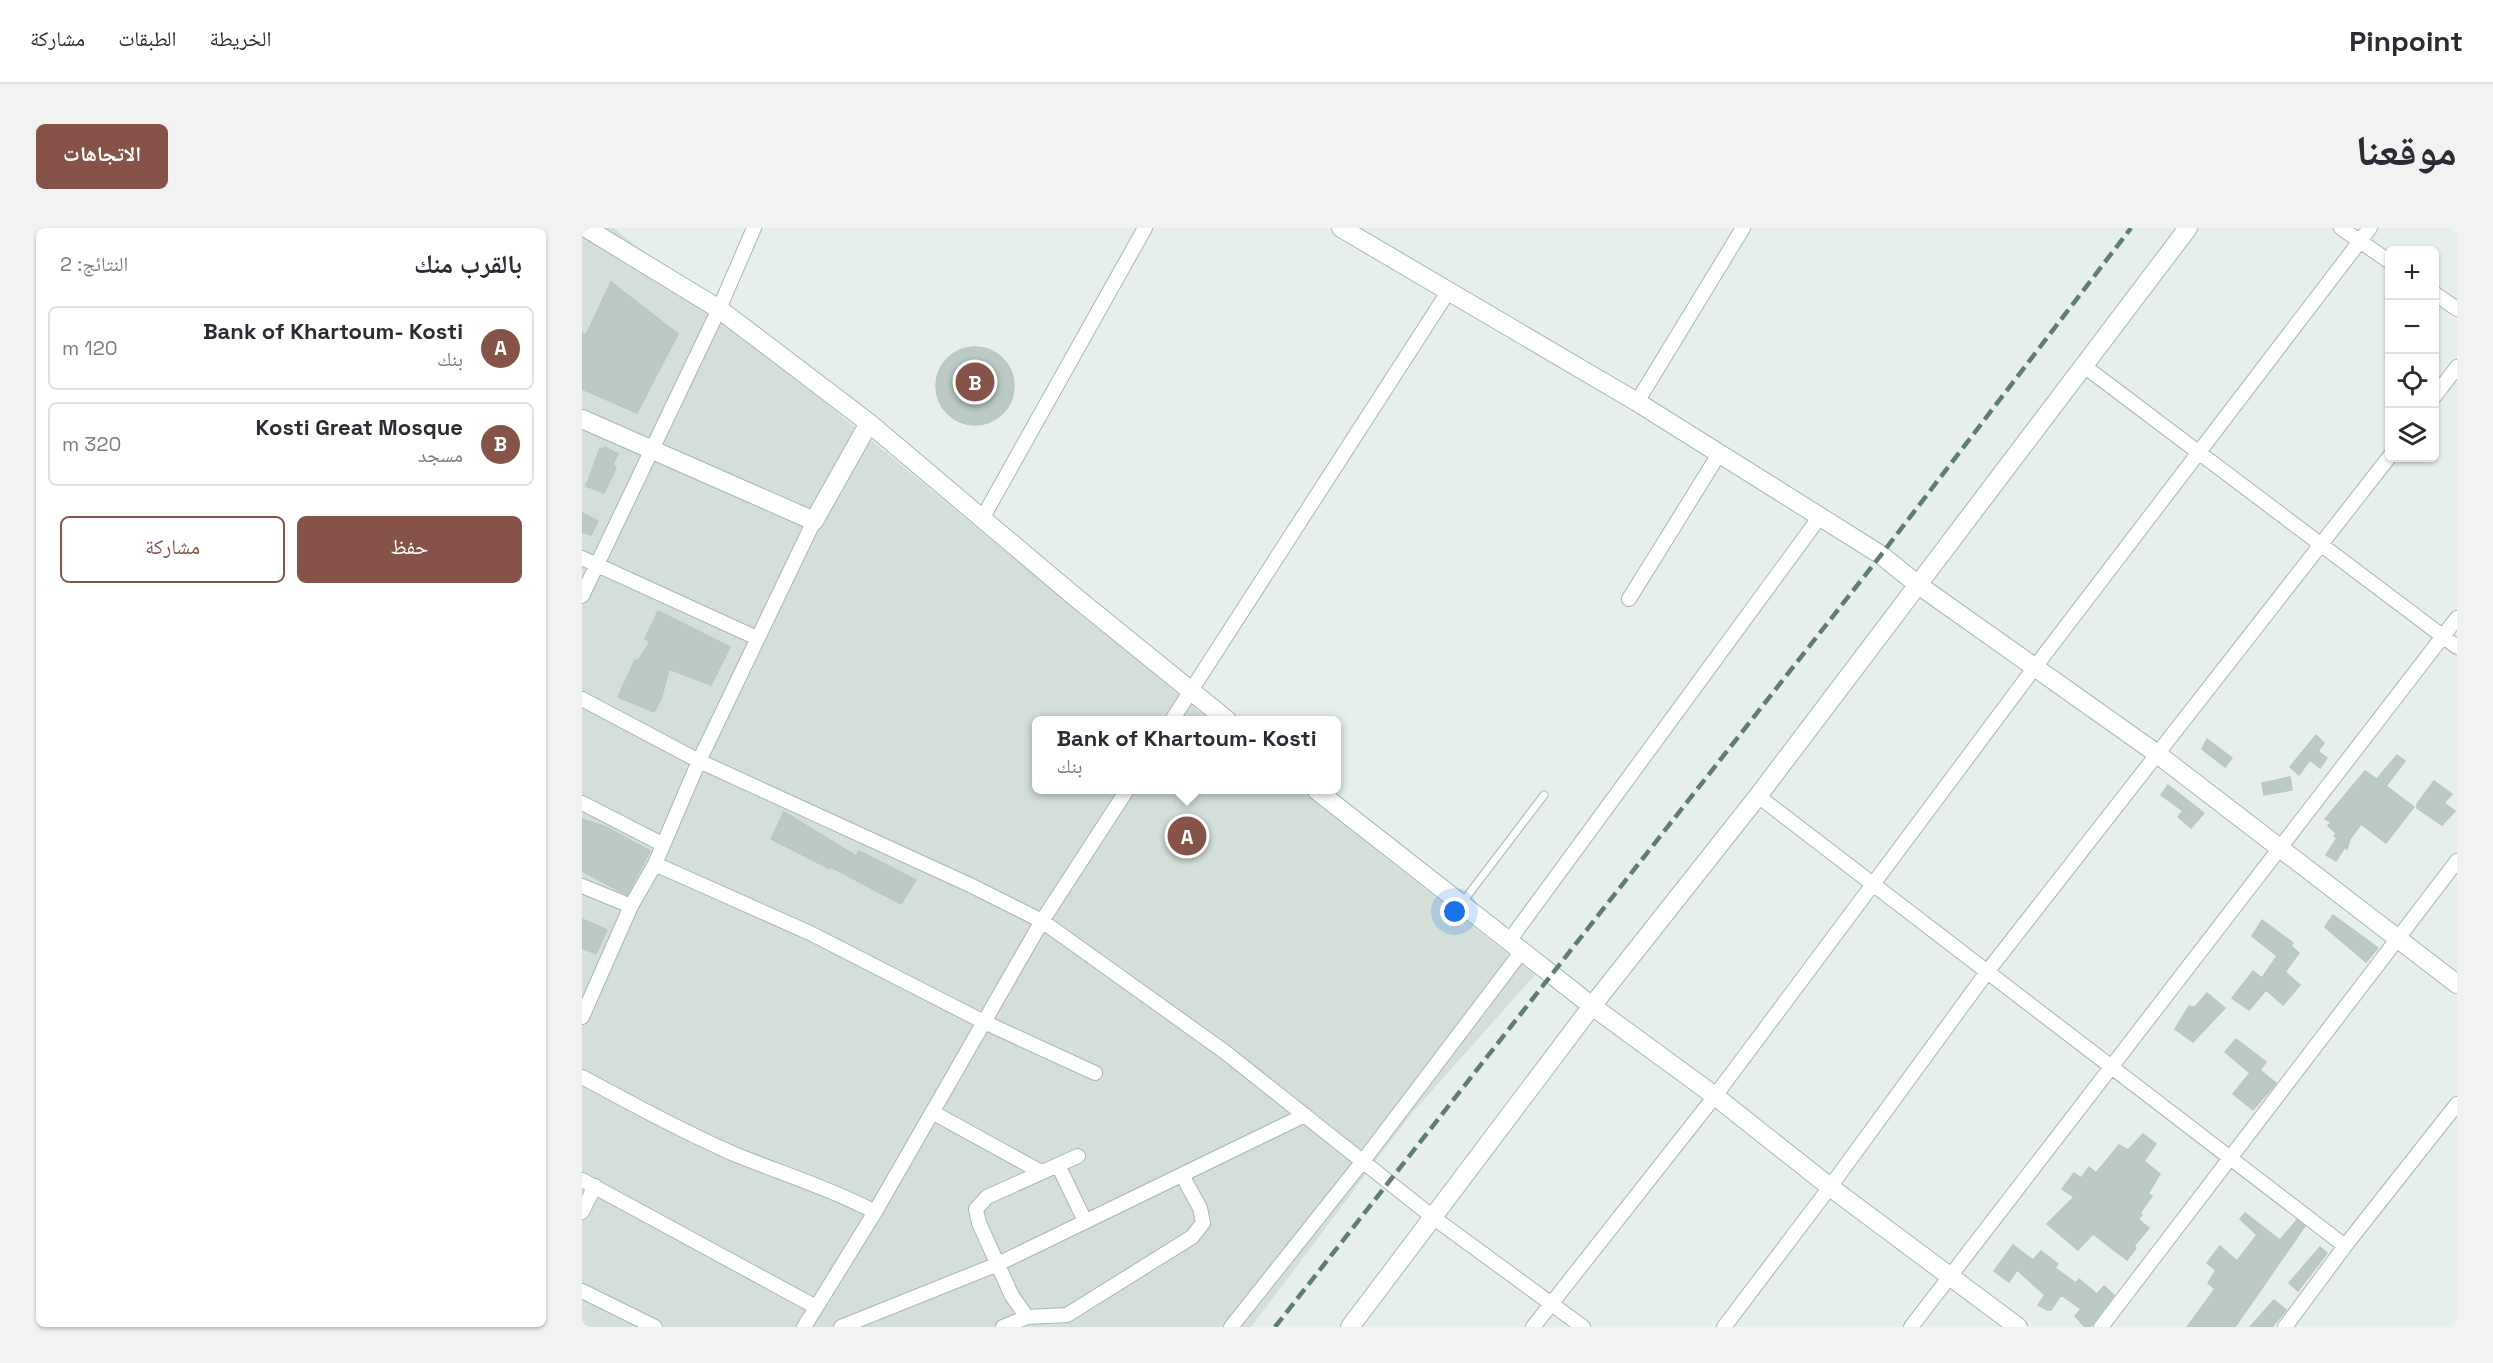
<!DOCTYPE html>
<html lang="ar">
<meta charset="utf-8">
<style>
body{margin:0;font-family:"Space Grotesk","Noto Naskh Arabic",sans-serif;background:#f2f2f3;color:#2b2b33;direction:rtl}
.controls{position:absolute;right:18px;top:18px;display:grid;overflow:hidden;border-radius:9px;box-shadow:0 2px 4px #0004}
.controls button{width:54px;height:54px;display:grid;place-items:center;padding:0;border:0;border-bottom:2px solid #e1e1e2;background:#fff;color:#2b2b33;font:30px sans-serif}
.you{position:absolute;left:873px;top:684px;width:21px;height:21px;margin:-15px;border:4px solid #fff;border-radius:50%;background:#1a73e8;box-shadow:0 0 0 9px #1a73e833}
.badge{display:grid;place-items:center;width:39px;height:39px;border-radius:50%;background:#855347;color:#fff;font-size:20px;font-weight:700}
.pin{position:absolute;translate:-50% -50%;border:3px solid #fff;box-shadow:0 2px 6px #0006}
.popup{position:absolute;left:450px;top:488px;width:309px;height:78px;box-sizing:border-box;display:grid;place-content:center;border-radius:9px;background:#fff;filter:drop-shadow(0 2px 4px #0005);font-size:20px;white-space:nowrap;color:#7c7c81}
.popup b{font-size:22px;color:#2b2b33}
.popup::after{content:'';position:absolute;left:50%;top:100%;margin-left:-12px;border:12px solid transparent;border-top-color:#fff}
.list{margin:0;padding:0;list-style:none}
h2{display:flex;justify-content:space-between;align-items:center;height:78px;margin:0;padding:0 24px;font-size:26px}
h2 small{font-size:20px;font-weight:400;color:#7c7c81}
.list li{display:grid;grid-template-columns:39px 1fr auto;gap:18px;align-items:center;box-sizing:border-box;height:84px;margin:0 12px 12px;padding:0 12px;border:2px solid #e1e1e2;border-radius:9px}
.list b{display:block;font-size:22px;white-space:nowrap}
.list p{margin:0;font-size:20px;white-space:nowrap;color:#7c7c81}
.list em{font-size:20px;font-style:normal;color:#7c7c81}
.actions{display:flex;gap:12px;padding:18px 24px}
.actions a{flex:1;padding:14px 0;border:2px solid #855347;border-radius:9px;text-align:center;font-size:21px;color:#855347}
.actions .main{background:#855347;color:#fff}
.icon{flex:none;width:33px;height:33px;fill:none;stroke:currentColor;stroke-width:2;stroke-linecap:round;stroke-linejoin:round}
.map{position:relative;flex:none;width:1875px;height:1099px;overflow:hidden;direction:ltr;border-radius:9px}
header{display:flex;align-items:center;gap:36px;box-sizing:border-box;height:84px;padding:0 30px;background:#fff;border-bottom:2px solid #e1e1e2}
header strong{font-size:28px}
nav{display:flex;gap:33px;margin-inline-start:auto;font-size:21px}
.intro{display:flex;align-items:center;justify-content:space-between;box-sizing:border-box;height:144px;padding:0 36px}
h1{margin:0;font-size:42px}
.button{padding:15px 27px;border-radius:9px;background:#855347;color:#fff;font-size:21px;font-weight:700}
main{display:flex;gap:36px;padding:0 36px}
aside{flex:1;background:#fff;border-radius:9px;box-shadow:0 2px 4px #0004}
.map>svg:first-child{display:block}
.built{fill:#d4dfda}
.building{fill:#bbcac4;stroke:#b8c9c2;stroke-width:1.5}
.lines{fill:none;stroke-linecap:round;stroke-linejoin:round}
.lane-casing{stroke:#a8b8b2;stroke-width:9}
.street-casing{stroke:#a8b8b2;stroke-width:16}
.secondary-casing{stroke:#a4bbb3;stroke-width:20}
.lane{stroke:#fff;stroke-width:7}
.street{stroke:#fff;stroke-width:14}
.secondary{stroke:#fff;stroke-width:18}
.rail{stroke:#5f7d75;stroke-width:4.5;stroke-dasharray:12 6;stroke-linecap:butt}
</style>
<header>
<strong>Pinpoint</strong>
<nav><a>الخريطة</a><a>الطبقات</a><a>مشاركة</a></nav>
</header>
<div class="intro"><h1>موقعنا</h1><a class="button">الاتجاهات</a></div>
<main>
<div class="map">
<svg width="1875" height="1099" viewBox="0 0 1875 1099">
<rect width="100%" height="100%" fill="#e6efeb"/>
<path class="built" d="M0 0H32L628 492H455V562H717L953 747 830 885 669 1099H0Z"/>
<path class="building" d="M29 54 96 106 55 185 0 161V105L4 107Z
M354 158a39 39 0 1 1 78 0a39 39 0 1 1-78 0Z
M23 219 36 226 31 236 34 240 22 265 4 258 18 220 21 221Z
M0 285 16 293 9 307 0 304Z
M76 383 148 419 129 457 87 441 80 468 72 484 36 469 53 432 56 433 68 414 63 411Z
M1734 507 1742 515 1736 523 1745 530 1738 540 1728 532 1717 547 1708 539Z
M1625 511 1650 530 1643 539 1620 521Z
M1815 527 1823 533 1804 558 1832 579 1804 615 1779 596 1768 611 1765 621 1763 619 1754 633 1744 627 1755 610 1752 608 1754 605 1746 598 1749 594 1743 591 1783 543 1795 551Z
M1708 549 1710 562 1682 567 1680 555Z
M1852 553 1870 566 1862 575 1873 583 1860 597 1835 580V576Z
M1586 557 1622 585 1609 600 1596 589 1601 583 1579 567Z
M202 584 274 628 277 623 334 652 319 676 249 639 248 641 189 611Z
M0 591 24 599 68 623 45 667 0 643Z
M1751 687 1796 720 1784 734 1743 699Z
M0 691 25 702 14 726 0 720Z
M1680 692 1711 715 1709 718 1717 725 1703 744 1718 757 1701 777 1684 762 1667 782 1650 770 1671 743 1680 750 1695 728 1670 708Z
M1625 765 1643 780 1611 814 1593 801 1607 778 1613 779Z
M1654 811 1684 834 1678 842 1694 855 1671 882 1651 866 1668 845 1643 824Z
M1561 906 1574 916 1562 933 1578 946 1566 966 1570 968 1558 985 1560 987 1556 991 1567 1000 1552 1018 1554 1020 1545 1032 1511 1006 1496 1022 1465 996 1492 969 1480 961 1492 945 1499 950 1507 939 1514 945 1537 917 1546 922Z
M1663 985 1698 1012 1715 992 1723 998 1653 1099H1605L1633 1061 1626 1055 1634 1042 1625 1035 1631 1027 1638 1018 1655 1033 1675 1007 1658 991Z
M1431 1017 1451 1032 1459 1023 1476 1036 1473 1040 1494 1055 1497 1051 1515 1066 1522 1058 1532 1067 1508 1099H1503L1493 1088 1499 1081 1479 1067 1469 1082H1465L1456 1077 1463 1067 1435 1042 1427 1054 1412 1043Z
M1738 1019 1745 1025 1716 1063 1707 1055Z
M1692 1072 1704 1082 1690 1099H1668Z"/>
<g class="lines">
<defs>
<path id="lane" d="M880 675 962 567"/>
<path id="street" d="M1759 0 1808 34
M1852 65 1875 81
M1502 138 1875 419
M1852 169 1875 139
M1055 174 1161 0
M401 289 563 0
M0 330 175 410
M0 368 137 81 172 0
M1047 371 1137 226
M0 471 117 533 388 657 460 693 643 824 852 990 1001 1099
M590 492 866 64
M1176 568 1763 1018
M0 575 80 616
M73 636 228 705 402 794 513 845
M0 658 49 678
M927 713 1237 290
M0 789 49 678 73 636 117 533 232 293
M0 849C50 876 100 903 152 926 199 945 247 960 293 984
M350 884 459 944
M496 928 405 969 394 981 397 995 430 1068 445 1089 485 1087 610 1009 621 995 618 980 600 947
M476 937 503 993
M0 952 234 1079
M0 984 13 958
M0 1063 73 1099
M222 1099 293 984 460 693 545 562
M259 1099 416 1036 723 887
M421 1099 445 1089
M649 1099 781 933 940 723
M951 1099 1133 868 1453 439 1788 0
M1142 1099 1248 959 1405 744 1808 228
M1329 1099 1875 390
M1519 1099 1875 633
M1703 1099 1763 1018 1875 876"/>
<path id="secondary" d="M4 0 137 81 203 131 287 195 492 368 645 492
M759 0 1055 174 1299 327 1335 356 1574 525 1875 756
M0 191 232 293 287 195
M734 562 1010 778 1133 868 1248 959 1436 1099
M768 1099 1010 778 1176 568 1606 0"/>
</defs>
<use href="#lane" class="lane-casing"/>
<use href="#street" class="street-casing"/>
<use href="#secondary" class="secondary-casing"/>
<use href="#lane" class="lane"/>
<use href="#street" class="street"/>
<use href="#secondary" class="secondary"/>
<path class="rail" d="M693 1099 1299 327 1549 0"/>
</g>
</svg>
<div class="controls">
<button>+</button>
<button>−</button>
<button><svg class="icon" aria-label="locate" viewBox="0 0 24 24"><circle cx="12" cy="12" r="6"/><path d="M12 2v4M12 18v4M2 12h4M18 12h4"/></svg></button>
<button><svg class="icon" aria-label="layers" viewBox="0 0 24 24"><path d="M12 4l9 5-9 5-9-5zM3 14l9 5 9-5"/></svg></button>
</div>
<div class="you"></div>
<div class="pin badge" style="left:605px;top:608px">A</div>
<div class="popup"><b>Bank of Khartoum- Kosti</b>بنك</div>
<div class="pin badge" style="left:393px;top:154px">B</div>
</div>
<aside>
<h2>بالقرب منك<small>النتائج: 2</small></h2>
<ul class="list">
<li><span class="badge">A</span><div><b>Bank of Khartoum- Kosti</b><p>بنك</p></div><em>120 m</em></li>
<li><span class="badge">B</span><div><b>Kosti Great Mosque</b><p>مسجد</p></div><em>320 m</em></li>
</ul>
<div class="actions"><a class="main">حفظ</a><a>مشاركة</a></div>
</aside>
</main>
